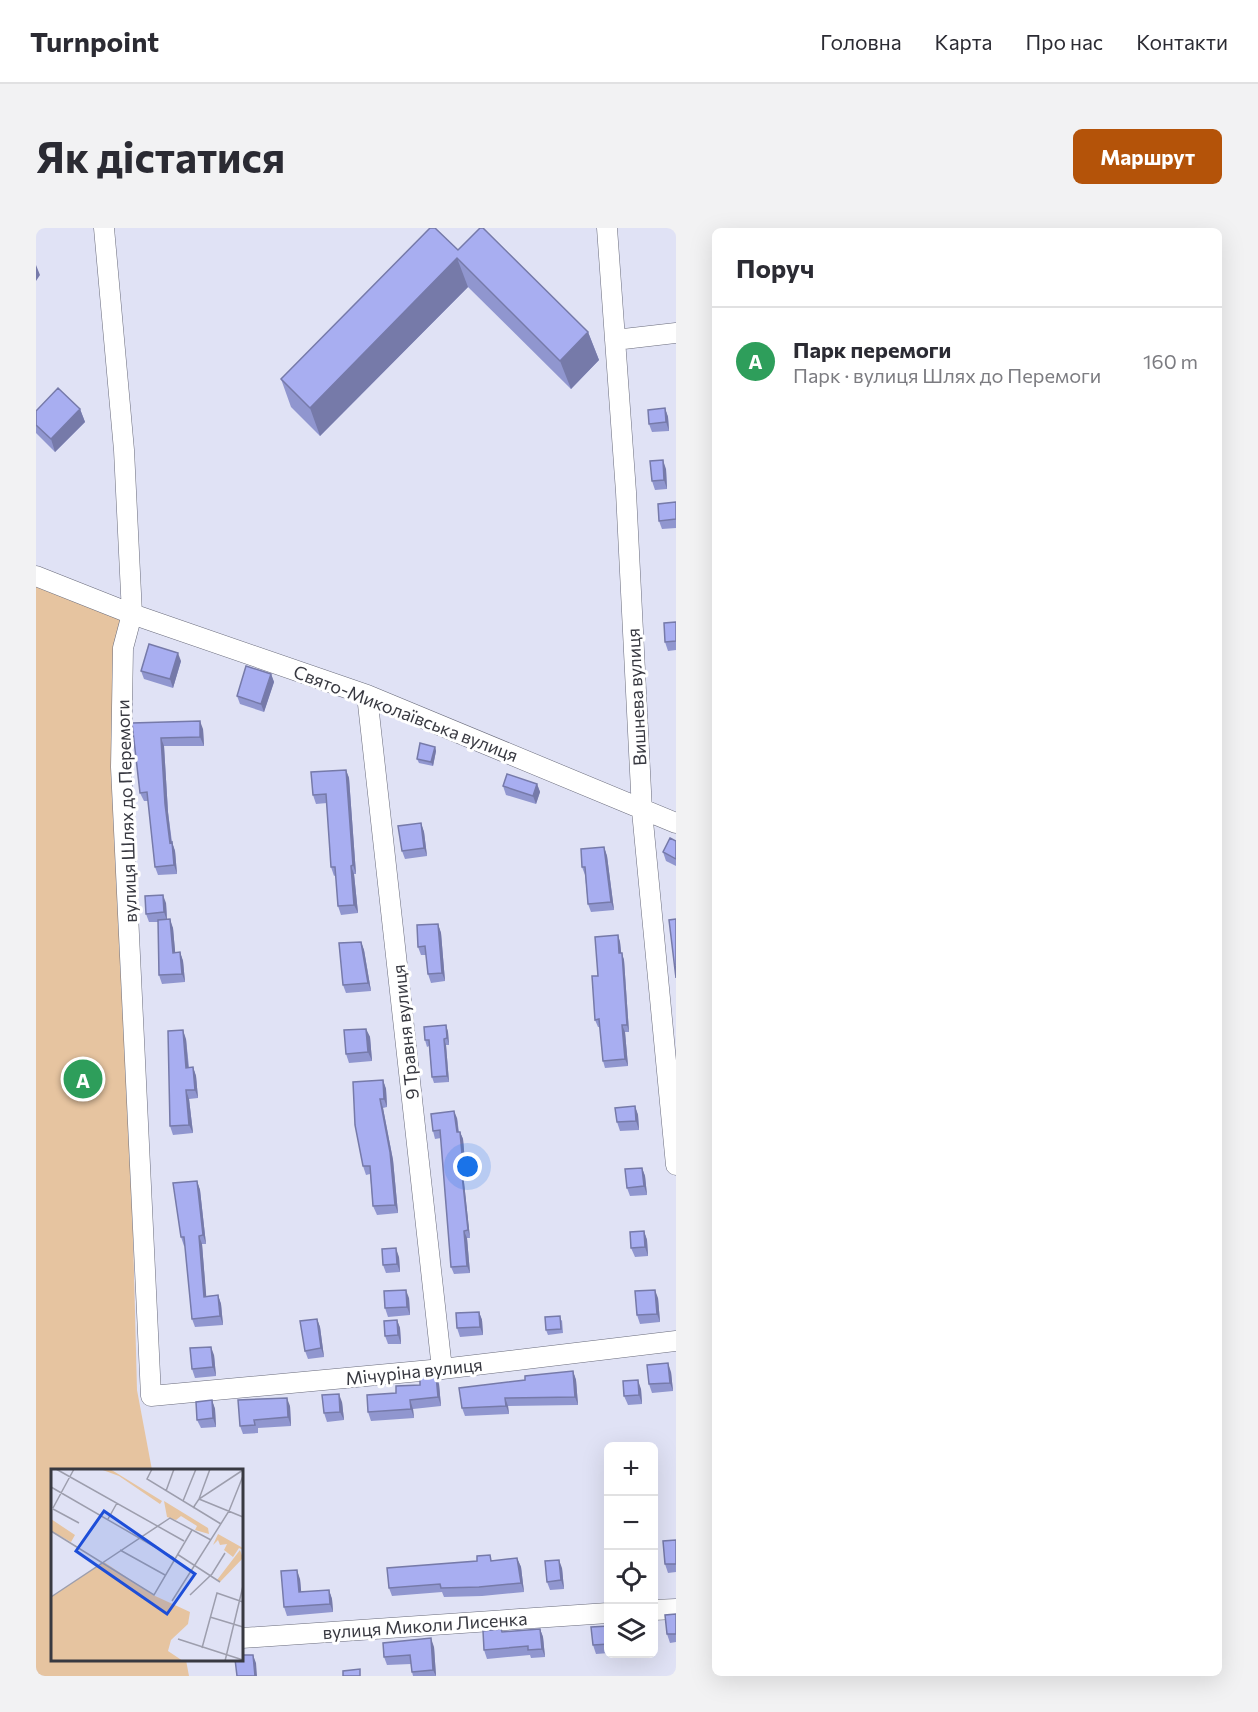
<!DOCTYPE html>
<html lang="uk">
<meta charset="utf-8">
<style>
body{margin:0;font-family:Commissioner,sans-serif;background:#f2f2f3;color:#2b2b33}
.controls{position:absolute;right:18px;bottom:18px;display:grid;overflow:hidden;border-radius:9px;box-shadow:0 6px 24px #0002}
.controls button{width:54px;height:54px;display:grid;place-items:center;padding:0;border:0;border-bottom:2px solid #e1e1e2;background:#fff;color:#2b2b33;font:30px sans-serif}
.you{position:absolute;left:432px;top:939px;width:21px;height:21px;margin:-15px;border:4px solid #fff;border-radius:50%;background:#1a73e8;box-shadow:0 0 0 9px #1a73e833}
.badge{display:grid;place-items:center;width:39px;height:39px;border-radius:50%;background:#b45309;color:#fff;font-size:20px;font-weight:700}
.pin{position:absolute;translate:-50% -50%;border:3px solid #fff;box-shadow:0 2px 6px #0006}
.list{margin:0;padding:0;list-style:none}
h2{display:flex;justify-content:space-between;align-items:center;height:78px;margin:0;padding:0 24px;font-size:26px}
h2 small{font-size:20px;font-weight:400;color:#7c7c81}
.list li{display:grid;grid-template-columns:39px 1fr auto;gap:18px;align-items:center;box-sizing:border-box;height:108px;padding:0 24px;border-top:2px solid #e1e1e2}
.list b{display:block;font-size:22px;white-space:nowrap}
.list p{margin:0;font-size:20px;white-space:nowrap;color:#7c7c81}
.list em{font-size:20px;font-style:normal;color:#7c7c81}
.icon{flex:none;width:33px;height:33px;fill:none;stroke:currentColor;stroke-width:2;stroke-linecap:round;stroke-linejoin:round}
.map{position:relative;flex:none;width:640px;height:1448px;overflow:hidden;border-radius:9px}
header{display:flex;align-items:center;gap:36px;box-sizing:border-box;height:84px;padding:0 30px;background:#fff;border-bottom:2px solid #e1e1e2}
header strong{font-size:28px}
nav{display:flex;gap:33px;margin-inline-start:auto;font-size:21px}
.intro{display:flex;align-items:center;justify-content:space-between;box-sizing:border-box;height:144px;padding:0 36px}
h1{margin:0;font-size:42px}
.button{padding:15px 27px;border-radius:9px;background:#b45309;color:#fff;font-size:21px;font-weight:700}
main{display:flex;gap:36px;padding:0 36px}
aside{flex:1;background:#fff;border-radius:9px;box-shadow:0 6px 24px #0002}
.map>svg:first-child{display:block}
.green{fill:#e6c4a0}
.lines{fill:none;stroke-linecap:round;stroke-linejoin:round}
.minor-casing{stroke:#696b7b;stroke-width:21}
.minor{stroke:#fff;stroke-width:20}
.wall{fill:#9096cf}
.shaded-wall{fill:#767aa9}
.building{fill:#a8aef1;stroke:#767aa9;stroke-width:1.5}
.labels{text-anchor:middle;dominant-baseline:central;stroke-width:6;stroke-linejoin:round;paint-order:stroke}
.street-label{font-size:18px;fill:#383941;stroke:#fff}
.inset-road{fill:none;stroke:#9d9ead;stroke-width:1.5}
.view{fill:#1d4ed8;fill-opacity:0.15;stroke:#1d4ed8;stroke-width:3}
.inset-edge{fill:none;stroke:#383941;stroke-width:3}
</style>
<header>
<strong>Turnpoint</strong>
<nav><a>Головна</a><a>Карта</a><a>Про нас</a><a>Контакти</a></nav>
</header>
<div class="intro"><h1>Як дістатися</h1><a class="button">Маршрут</a></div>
<main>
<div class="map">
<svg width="640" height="1448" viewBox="0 0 640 1448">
<rect width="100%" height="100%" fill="#e0e2f5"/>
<path class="green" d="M0 348 96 386 85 539 101 1162 116 1242H16V1432H150L153 1448H0Z"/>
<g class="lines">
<defs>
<path id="minor" d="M68 0 88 222 96 386 87 420 85 539 115 1168 406 1141 640 1113
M571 0 590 264 606 583 640 937
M579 112 640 105
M0 348 96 386 331 467 640 595
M331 467 406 1141
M618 1382 640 1381
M206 1410 572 1385"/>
</defs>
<use href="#minor" class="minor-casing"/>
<use href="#minor" class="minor"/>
</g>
<path class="wall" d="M422 22 552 104 563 132 535 161 432 59 284 208 255 179 245 151Z
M629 180 632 189 633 203 616 204 613 196Z
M44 181 49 194 19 224 0 205V183Z
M630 241 631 261 619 262 616 253Z
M640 274V300L626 301 623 293Z
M640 394V422L632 423 629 414Z
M145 433 137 460 108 451 105 443Z
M235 446 238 454 228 484 204 476 201 468Z
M96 495 167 501 168 518H128L132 584 136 614 139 623 141 646 122 647 119 639 112 573H108L104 565Z
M399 519 400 523 397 538 383 535 381 531Z
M310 542 313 550 320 646H318L322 685 305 687 302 678 300 647 298 648 295 639 291 575 280 576 277 567Z
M501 556 504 564 500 576 470 567 467 558Z
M385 595 388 604 391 628 369 631 366 623Z
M640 613V638L630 633 627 624Z
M568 619 571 628 578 682 555 684 552 676 549 647 546 639Z
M130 675 131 691 137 700 139 724H144L147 733 149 754 126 756 123 747 122 694H113L110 686Z
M402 696 405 705 409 753 395 755 392 746 390 727H385L382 719Z
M582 707 584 714 585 725 588 732 593 804H589L592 838 569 840 567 833 564 799H562L559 792 562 748Z
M325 714 328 722 335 763 310 765 307 757Z
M410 797 412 804 413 817H410L413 854 398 855 396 849 393 818 391 819 389 812Z
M330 801 334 809 336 833 313 835 310 826Z
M150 811 153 839H157L160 848 162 870 153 871 157 905 137 907 134 898Z
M347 852 350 861 351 879 347 880 357 932 362 985 341 987 337 978 334 946 330 947 327 938Z
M599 878 602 887 603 902 584 903 581 894Z
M421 890 423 904H424L427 911 430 945H427L434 1010H431L434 1045 418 1046 415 1039 405 910 399 911 397 903Z
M606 940 609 948 611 967 594 968 591 960Z
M161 953 164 962 170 1016H166L170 1068 182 1067 185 1076 187 1097 159 1099 156 1091 149 1018H148L145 1009Z
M608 1003 611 1012 612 1028 599 1029 595 1020Z
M363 1029 364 1044 350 1045 347 1037Z
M373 1070 374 1087 352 1089 349 1080Z
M622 1070 624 1094 604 1096 601 1087Z
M443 1084 446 1092 447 1107 424 1109 421 1100Z
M281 1091 284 1099 288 1129 272 1131 269 1123Z
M361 1092 364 1100 365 1116H352L349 1108Z
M526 1092 527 1105 512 1107 510 1102Z
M178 1127 180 1148 159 1150 156 1141Z
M537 1143 540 1152 542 1177 472 1178 473 1186 429 1188 426 1180 489 1152Z
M635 1144 637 1163 616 1165 613 1156Z
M403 1156 405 1178 377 1181 378 1190 335 1193 332 1184 360 1165 384 1157Z
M605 1161 606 1176 592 1177 588 1168Z
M176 1172 179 1181 180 1199 165 1200 161 1192Z
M306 1174 308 1192 291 1194 288 1185Z
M254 1178 255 1198 222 1200V1205L207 1206 204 1198Z
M640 1312V1344L632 1345 629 1336Z
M481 1330 485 1339 488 1364 446 1368 408 1369 406 1364 356 1368 353 1360 457 1333Z
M526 1340 528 1361 514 1362 511 1354Z
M264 1351 265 1364 293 1362 296 1371 297 1384 251 1388 248 1379Z
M640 1386V1414L634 1415 631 1406Z
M573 1398V1425L560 1426 557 1417Z
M504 1401 507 1409 509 1429 495 1430 494 1427 451 1431 448 1422 466 1404Z
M398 1419 400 1448H377L376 1444 375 1436 351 1437 348 1429Z"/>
<path class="shaded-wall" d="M421 30 432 59 284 208 274 180Z
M0 37 4 47 0 53Z
M552 104 563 132 535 161 524 133Z
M629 180 632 189 633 203 630 194Z
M44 181 49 194 19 224 15 211Z
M627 232 630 241 631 261 628 252Z
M142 425 145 433 137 460 134 451Z
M235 446 238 454 228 484 225 476Z
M164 493 167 501 168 518 164 509Z
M125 510 128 518 132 584 136 619V614L139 623 141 646 138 637 134 615 129 576Z
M399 519 400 523 397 538 395 534Z
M310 542 313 550 320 646 317 637Z
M501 556 504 564 500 576 497 568Z
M385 595 388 604 391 628 388 620Z
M568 619 571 628 578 682 575 674Z
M315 638 318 646 322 685 318 677Z
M127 667 130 675 131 693 128 684Z
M134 691 137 700 140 733 137 725Z
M402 696 405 705 409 753 406 745Z
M582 707 584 714 586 732 583 725Z
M325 714 328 722 335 763 332 755Z
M144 724 147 733 149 754 146 746Z
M586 725 588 732 593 804 591 797Z
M410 797 412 804 413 817 411 810Z
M586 797 589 804 592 838 589 831Z
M330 801 334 809 336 833 332 824Z
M147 802 150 811 153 848 150 840Z
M408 811 410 817 413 854 411 848Z
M157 839 160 848 162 870 159 862Z
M347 852 350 861 351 879 348 871Z
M150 862 153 871 157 905 153 897Z
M344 871 347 880 357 932 362 985 359 977Z
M599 878 602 887 603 902 600 893Z
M418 883 421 890 423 911 421 904Z
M424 904 427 911 430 945 427 937Z
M425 938 427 945 434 1010 432 1002Z
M606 940 609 948 611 967 608 958Z
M161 953 164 962 170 1016 167 1007Z
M428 1003 431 1010 434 1045 431 1038Z
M608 1003 611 1012 612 1028 609 1019Z
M163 1008 166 1016 171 1077 168 1069Z
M360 1020 363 1029 364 1044 361 1036Z
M370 1062 373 1070 374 1087 371 1079Z
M619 1062 622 1070 624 1094 621 1086Z
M182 1067 185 1076 187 1097 184 1088Z
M443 1084 446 1092 447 1107 444 1099Z
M281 1091 284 1099 288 1129 285 1120Z
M361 1092 364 1100 365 1116 362 1107Z
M175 1119 178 1127 180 1148 177 1139Z
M632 1135 635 1144 637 1163 634 1155Z
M537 1143 540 1152 542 1177 539 1169Z
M400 1147 403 1156 405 1178 402 1169Z
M602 1152 605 1161 606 1176 603 1167Z
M303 1166 306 1174 308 1192 304 1184Z
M251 1170 254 1178 255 1198 252 1189Z
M469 1170 472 1178 473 1186 470 1178Z
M176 1172 179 1181 180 1199 177 1190Z
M374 1172 377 1181 378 1190 375 1181Z
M481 1330 485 1339 488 1364 485 1355Z
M523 1332 526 1340 528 1361 525 1352Z
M261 1342 264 1351 266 1372 263 1364Z
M293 1362 296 1371 297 1384 294 1376Z
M504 1401 507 1409 509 1429 506 1421Z
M395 1410 398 1419 400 1448 397 1442Z
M217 1427 220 1435 221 1448H219Z"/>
<path class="building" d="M394 0H399L422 22 444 0H447L552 104 524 133 421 30 274 180 245 151Z
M22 160 44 181 15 211 0 197V183Z
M629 180 630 194 613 196 612 182Z
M627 232 628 252 616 253 614 233Z
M640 274V291L623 293 622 276Z
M640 394V413L629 414 628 395Z
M113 416 142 425 134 451 105 443Z
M210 438 235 446 225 476 201 468Z
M164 493V509L125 510 129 576 134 615 136 614 138 637 119 639 111 564 104 565 96 495Z
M384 515 399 519 395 534 381 531Z
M310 542 317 637 315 638 318 677 302 678 299 639H295L290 566 277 567 275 544Z
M471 546 501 556 497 568 467 558Z
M385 595 388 620 366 623 362 598Z
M634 610 640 613V631L627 624Z
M568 619 575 674 552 676 549 639H546L545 621Z
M127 667 128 684 110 686 109 668Z
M134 691 137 725 144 724 146 746 123 747 122 692Z
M640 691V750L633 692Z
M402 696 406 745 392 746 389 718 382 719 381 697Z
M582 707 583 725H586L591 797H586L589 831 567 833 563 791 559 792 556 748H562L559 709Z
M325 714 332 755 307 757 303 715Z
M410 797 411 810 408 811 411 848 396 849 393 812H389L388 799Z
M330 801 332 824 310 826 308 802Z
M147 802 150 840 157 839 159 862H150L153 897 134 898 132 803Z
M347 852 348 871H344L354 924 359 977 337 978 334 938H327L319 897 317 854Z
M599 878 600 893 581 894 579 880Z
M418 883 421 904H424L427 937 425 938 432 1002 428 1003 431 1038 415 1039 404 902 397 903 395 886Z
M606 940 608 958 591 960 589 941Z
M161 953 167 1007 163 1008 168 1069 182 1067 184 1088 156 1091 148 1009H145L137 955Z
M608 1003 609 1019 595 1020 594 1004Z
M360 1020 361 1036 347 1037 346 1021Z
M370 1062 371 1079 349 1080 348 1063Z
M619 1062 621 1086 601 1087 599 1063Z
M443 1084 444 1099 421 1100 420 1085Z
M524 1088 525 1101 510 1102 509 1089Z
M281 1091 285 1120 269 1123 264 1093Z
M361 1092 362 1107 349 1108 348 1093Z
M175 1119 177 1139 156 1141 154 1120Z
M632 1135 634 1155 613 1156 611 1137Z
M537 1143 539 1169 469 1170 470 1178 426 1180 423 1160 489 1152V1148Z
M400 1147 402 1169 374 1172 375 1181 332 1184 331 1167 360 1165V1158L384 1157V1149Z
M602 1152 603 1167 588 1168 587 1153Z
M303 1166 304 1184 288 1185 286 1167Z
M251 1170 252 1189 218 1192 219 1197 204 1198 202 1172Z
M176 1172 177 1190 161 1192 160 1174Z
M640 1312V1336H629L627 1313Z
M569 1325H573V1340L571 1341Z
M454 1327 455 1333 481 1330 485 1355 443 1359 405 1360 404 1356 353 1360 351 1340 441 1333V1328Z
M523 1332 525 1352 511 1354 509 1333Z
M261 1342 263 1364 293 1362 294 1376 248 1379 245 1343Z
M640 1386V1406H631L629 1387Z
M573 1398V1416L557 1417 555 1399Z
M465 1401 466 1404 504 1401 506 1421 492 1422V1418L448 1422 447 1403Z
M395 1410 397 1442 376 1444 374 1427 348 1429 347 1415Z
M206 1427H217L219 1448H201L199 1431H206Z
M324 1441V1448H307V1443Z"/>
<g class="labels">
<g class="street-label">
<text transform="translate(600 469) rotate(-93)">Вишнева вулиця</text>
<text transform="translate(370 485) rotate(21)">Свято-Миколаївська вулиця</text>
<text transform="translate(90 583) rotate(-92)">вулиця Шлях до Перемоги</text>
<text transform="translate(369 804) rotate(-96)">9 Травня вулиця</text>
<text transform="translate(378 1143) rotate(-6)">Мічуріна вулиця</text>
<text transform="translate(389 1397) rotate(-4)">вулиця Миколи Лисенка</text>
</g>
</g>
<g transform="translate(15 1241)">
<rect width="192" height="192" fill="#e0e2f5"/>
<path d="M49 0H59L111 32 109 35 68 7ZM113 32 157 59 158 65 144 61 146 57 130 47 125 51 116 48ZM0 50 24 66 20 73 0 62ZM167 65 192 79V81L188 79 182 88 173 81 176 75 169 76 167 71 162 76ZM189 81 192 89 169 113 166 111ZM53 93 102 126 139 143 137 155 120 171 117 182 132 192H0V128Z" fill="#e6c4a0"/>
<path class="inset-road" d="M5 0 133 72M101 0 96 10 170 55M159 0 148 30 192 48M0 18 123 89M115 22 123 0M132 32 145 0M2 39 23 0M142 39 148 30 192 1M2 40 28 54M57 50 66 34M0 62 103 126 141 61M69 81 114 106M126 85 169 113M139 126 161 105 174 84M0 128 119 49 160 71M121 132 178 42 192 7M159 148 192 158M127 170 192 191M151 179 166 124 192 133M174 192 192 117"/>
<path class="view" d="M53 42 144 105 116 145 25 82Z"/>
<rect width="192" height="192" class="inset-edge"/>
</g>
</svg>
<div class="controls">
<button>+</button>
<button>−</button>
<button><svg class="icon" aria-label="locate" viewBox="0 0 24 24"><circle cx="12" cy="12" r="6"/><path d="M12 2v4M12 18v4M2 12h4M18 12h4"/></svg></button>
<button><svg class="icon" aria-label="layers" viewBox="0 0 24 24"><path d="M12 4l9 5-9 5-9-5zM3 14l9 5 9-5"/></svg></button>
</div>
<div class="you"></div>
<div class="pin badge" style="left:47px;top:851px;background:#2e9e5b">A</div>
</div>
<aside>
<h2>Поруч<small></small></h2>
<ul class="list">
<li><span class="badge" style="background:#2e9e5b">A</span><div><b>Парк перемоги</b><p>Парк · вулиця Шлях до Перемоги</p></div><em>160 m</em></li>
</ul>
</aside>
</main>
